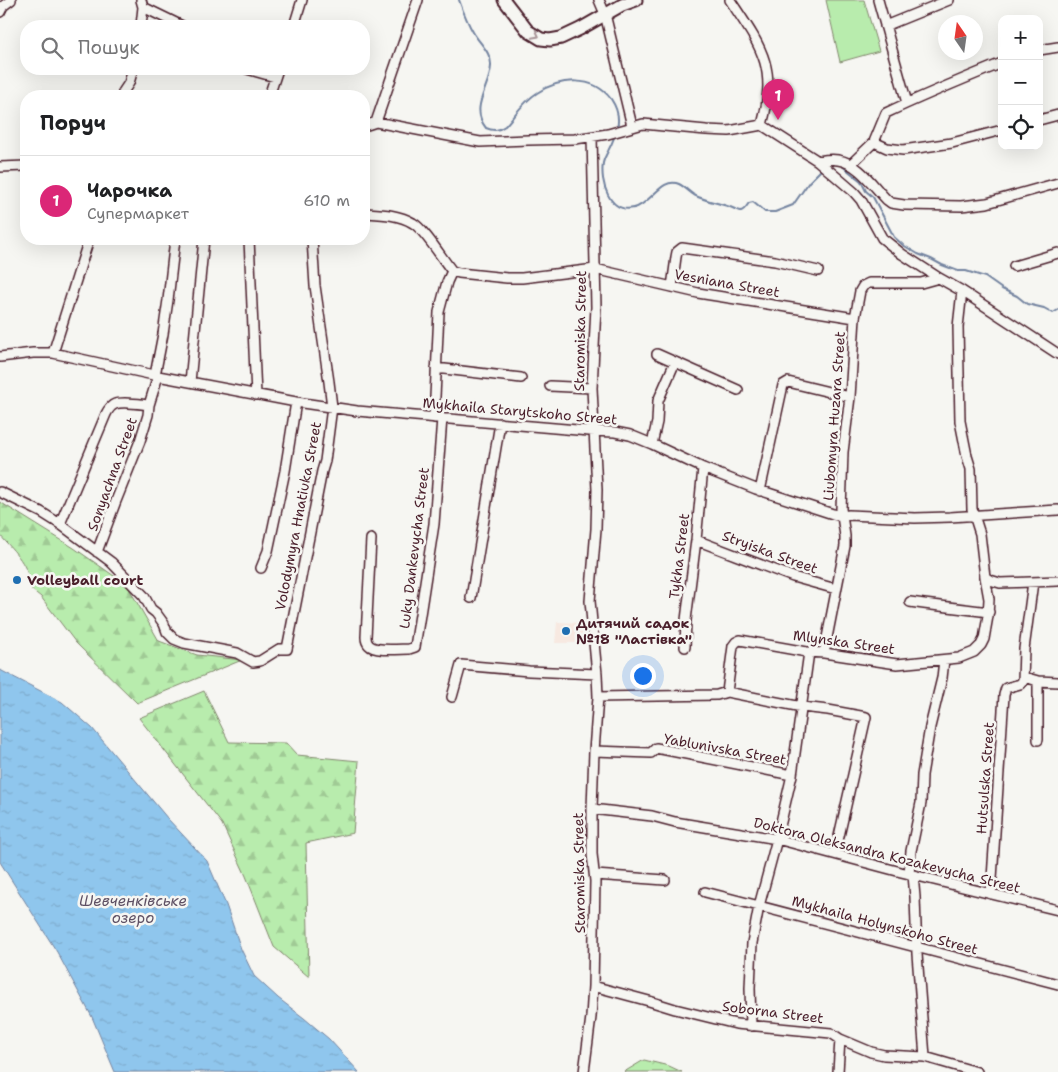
<!DOCTYPE html>
<html lang="uk">
<meta charset="utf-8">
<style>
body{margin:0;font-family:"Shantell Sans",sans-serif;background:#f2f2f2;color:#202124}
.controls{position:absolute;right:15px;top:15px;display:grid;overflow:hidden;border-radius:10px;box-shadow:0 5px 20px #0002}
.controls button{width:45px;height:45px;display:grid;place-items:center;padding:0;border:0;border-bottom:1px solid #e0e0e0;background:#fff;color:#202124;font:25px sans-serif}
.compass{position:absolute;left:938px;top:15px;width:45px;height:45px;border-radius:50%;background:#fff;box-shadow:0 5px 20px #0002;rotate:347deg}
.you{position:absolute;left:642px;top:675px;width:18px;height:18px;margin:-12px;border:4px solid #fff;border-radius:50%;background:#1a73e8;box-shadow:0 0 0 8px #1a73e833}
.badge{display:grid;place-items:center;width:32px;height:32px;border-radius:50%;background:#db2777;color:#fff;font-size:16px;font-weight:700}
.pin{position:absolute;translate:-50% -41px;filter:drop-shadow(0 1px 2px #0008)}
.pin::after{content:'';position:absolute;top:26px;width:18px;height:15px;background:inherit;clip-path:polygon(0 0,100% 0,50% 100%)}
.list{margin:0;padding:0;list-style:none}
h2{display:flex;justify-content:space-between;align-items:center;height:65px;margin:0;padding:0 20px;font-size:21px}
h2 small{font-size:16px;font-weight:400;color:#757577}
.list li{display:grid;grid-template-columns:32px 1fr auto;gap:15px;align-items:center;box-sizing:border-box;height:90px;padding:0 20px;border-top:1px solid #e0e0e0}
.list b{display:block;font-size:19px;white-space:nowrap}
.list p{margin:0;font-size:16px;white-space:nowrap;color:#757577}
.list em{font-size:16px;font-style:normal;color:#757577}
.icon{flex:none;width:28px;height:28px;fill:none;stroke:currentColor;stroke-width:2;stroke-linecap:round;stroke-linejoin:round}
.map{position:relative;flex:none;width:1058px;height:1072px;overflow:hidden}
.search{position:absolute;background:#fff;box-shadow:0 5px 20px #0002;left:20px;top:20px;width:350px;height:55px;display:flex;align-items:center;gap:12px;box-sizing:border-box;padding:0 18px;border-radius:20px;color:#757577;font-size:19px}
.panel{position:absolute;background:#fff;box-shadow:0 5px 20px #0002;left:20px;top:90px;width:350px;height:155px;border-radius:20px}
.map>svg:first-child{display:block}
.built{fill:#f7e9e1}
.forest{fill:url(#forest-firs);stroke:#81866c}
.park{fill:url(#park-crowns);stroke:#81866c}
.pitch{fill:#b8ecad;stroke:#81866c}
.water{fill:url(#water-ripples);stroke:#73839f}
.lines{fill:none;stroke-linecap:round;stroke-linejoin:round}
.stream{stroke:#73839f;stroke-width:2}
.minor-casing{stroke:#4a1f2b;stroke-width:12}
.major-casing{stroke:#4a1f2b;stroke-width:15}
.minor{stroke:#f6f6f2;stroke-width:9}
.major{stroke:#f6f6f2;stroke-width:11}
.oneway{stroke:#a99598}
.poi-dot{fill:#1f6fb2;stroke:#f6f6f2;stroke-width:2}
.labels{text-anchor:middle;dominant-baseline:central;stroke-width:5;stroke-linejoin:round;paint-order:stroke}
.street-label{font-size:14px;fill:#4a1f2b;stroke:#f6f6f2}
.poi-label{font-size:14px;font-weight:bold;fill:#4a1f2b;stroke:#f6f6f2;text-anchor:start}
.water-label{font-size:15px;font-style:italic;fill:#5f5165;stroke:#f6f6f2}
</style>
<div class="map">
<svg width="1058" height="1072" viewBox="0 0 1058 1072">
<defs>
<pattern id="forest-firs" width="22" height="20" patternUnits="userSpaceOnUse" patternTransform="scale(1.25)"><rect width="22" height="20" fill="#b8ecad"/><path d="M5 1l3.5 6h-7zM16 11l3.5 6h-7z" fill="#a0ca95"/></pattern>
<pattern id="park-crowns" width="20" height="18" patternUnits="userSpaceOnUse" patternTransform="scale(1.25)"><rect width="20" height="18" fill="#b8ecad"/><path d="M2 6a3 3 0 1 1 6 0M12 15a3 3 0 1 1 6 0" fill="none" stroke="#a0ca95"/></pattern>
<pattern id="water-ripples" width="26" height="14" patternUnits="userSpaceOnUse" patternTransform="scale(1.25)"><rect width="26" height="14" fill="#8fc6ed"/><path d="M2 4q2-2 4 0t4 0M15 11q2-2 4 0t4 0" fill="none" stroke="#7daacb"/></pattern>
</defs>
<rect width="100%" height="100%" fill="#f6f6f2"/>
<filter id="ink" filterUnits="userSpaceOnUse"><feTurbulence type="fractalNoise" baseFrequency=".02" numOctaves="2"/><feDisplacementMap in="SourceGraphic" scale="10" xChannelSelector="R" yChannelSelector="G"/><feConvolveMatrix kernelMatrix="1 2 1 2 8 2 1 2 1" color-interpolation-filters="sRGB"/></filter>
<g filter="url(#ink)">
<path class="built" d="M557 622 583 623 585 643H555Z"/>
<path class="forest" d="M0 502 74 548 127 585 159 641 197 655 242 660 137 703 76 643 41 597 31 589C28 563 16 554 0 535Z
M204 691 229 742 286 743 297 755 359 761 353 833 306 843 309 977 274 947 246 876 222 824 139 718Z"/>
<path class="park" d="M644 1060 669 1066 682 1072H624Z"/>
<path class="pitch" d="M826 0H864L879 51 840 62Z"/>
<path class="water" d="M0 670 62 702 92 728 168 819 207 861 226 905 241 949 254 976 278 998 304 1018 329 1039 359 1072H115L92 1017 57 952 0 862Z"/>
<g class="lines">
<path class="stream" d="M459 0C463 11 467 22 473 32 479 43 492 53 491 66 490 88 469 107 486 128 493 131 498 131 505 126 515 115 524 101 537 93 560 78 593 75 611 99 617 108 620 117 617 128
M615 135C613 140 612 144 609 149 607 154 604 157 603 163 600 182 609 214 634 208 650 205 662 176 679 184 685 187 689 192 694 195 705 201 719 203 730 207 733 208 738 211 741 211 745 210 747 205 749 203L753 202 765 212H775L793 205 809 182 822 169
M841 165 861 181 866 191 873 197 894 237 903 245 918 254 931 259 942 265 958 271H966L985 277 1002 289 1017 296 1027 304 1044 308 1053 313 1058 310"/>
<defs>
<path id="minor" d="M599 0 605 14 632 126
M730 0C761 47 778 67 762 125
M878 0 907 103
M143 7 182 26
M0 12 3 6 11 0
M141 26 143 7 141 0
M294 26 302 0
M885 26 949 0
M1039 50 1058 47
M247 69 275 77
M123 92 129 83 133 69
M269 96 278 69
M1039 120 1058 115
M376 122 418 0
M762 125 818 161 854 192 861 200 882 238 902 254 939 278 962 291 1058 354
M364 126 376 122 480 142 528 140 575 139 608 134 643 124 706 130 729 131 762 125
M874 142 886 113C924 95 963 79 1002 63
M818 161C824 160 832 159 838 160 859 163 873 186 887 200L891 203 904 205 961 206 987 203 1058 183
M851 164 874 142 887 148 903 150 952 143 1002 130
M0 167 26 166
M364 213C380 214 398 214 413 223 424 229 443 260 452 271L459 273 507 278H522L595 269 698 293 855 318
M249 239 256 395
M1014 266 1058 253
M672 287 676 257 677 252 682 248 775 261 818 271
M962 291 958 327 960 421 967 456 971 469 972 509 980 534 985 577
M53 353 89 239
M657 354 738 390
M0 357 33 353H53L158 376 296 402 357 411 589 431 615 432 630 435 652 444 703 468 756 489 833 514 842 516 849 515 915 518 950 517 1058 510
M436 368 521 378
M155 375 163 334 168 300 175 239
M190 382 204 239
M550 386 592 388
M434 418 439 312 447 282 452 271
M652 444 657 422 658 401 675 362
M760 491 783 385 788 382 850 397
M0 492 41 512 60 524 111 562 144 596 151 609 156 613 164 624 167 632 174 639 184 643 237 653 253 662 260 661 279 649H287L322 471 325 461 332 407 329 382 315 286 312 239
M60 524 106 414C108 410 110 406 115 404 123 401 140 404 149 405
M371 539 366 637C366 639 367 643 369 645 375 652 400 649 409 649L415 647 434 524 442 418
M696 540 793 577 836 589
M97 552 116 501 140 441 148 415 149 405 158 376
M261 568 268 551 285 471 296 402
M471 598 500 423
M910 602 924 604 989 612
M685 647 686 620 696 540 703 468
M824 653 845 546V536L841 509 842 482 843 452 850 397 855 318 860 291 863 286 869 283H921L939 278
M1024 677 1038 681 1058 682
M727 692 802 707 828 710 866 717 835 854
M452 697 461 665 529 671 597 674
M598 697 717 695 727 692 733 646 736 642 740 640 807 652 824 653 897 664 959 658 974 652 981 645 984 639 988 616 989 599 985 577 990 580 1000 583 1058 581
M1038 740V681
M594 751 651 753 656 748 792 775
M592 809 652 816 675 822 777 839 901 872 1058 910
M909 874 911 851 921 803 922 775 930 727 942 678 944 660
M595 875 665 880
M913 875 915 897 917 954 925 1057
M705 892 1058 984
M991 894 1004 695 1006 688 1020 684 1023 681 1024 649 1033 582
M593 986 649 1001 675 1009 736 1024 831 1033 840 1039 871 1052 884 1055 925 1057 977 1072
M751 1026 750 988 752 943 759 906 777 839 792 775 809 652
M584 1072 591 1017 593 986 595 881 592 854V809L594 751 598 697 597 674 590 601 596 529 597 490 592 388 596 307 592 137
M838 1072 840 1039"/>
<path id="major" d="M504 0 528 31 541 39 550 40 561 38 580 29 622 5 636 0"/>
</defs>
<use href="#minor" class="minor-casing"/>
<use href="#major" class="major-casing"/>
<use href="#minor" class="minor"/>
<use href="#major" class="major"/>
</g>
<defs><path id="oneway-chevron" d="M-2-3.5L2.5 0L-2 3.5" fill="none" stroke-width="1.6" stroke-linecap="round" stroke-linejoin="round" transform="scale(1.25)"/></defs>
<use class="oneway" href="#oneway-chevron" transform="translate(536 35) rotate(27)"/>
</g>
<g class="poi-dot">
<circle cx="17" cy="580" r="5"/>
<circle cx="566" cy="631" r="5"/>
</g>
<g class="labels">
<g class="street-label">
<text transform="translate(727 283) rotate(10)">Vesniana Street</text>
<text transform="translate(580 331) rotate(-89)">Staromiska Street</text>
<text transform="translate(520 411) rotate(5)">Mykhaila Starytskoho Street</text>
<text transform="translate(834 416) rotate(-86)">Liubomyra Huzara Street</text>
<text transform="translate(112 474) rotate(-70)">Sonyachna Street</text>
<text transform="translate(298 516) rotate(-79)">Volodymyra Hnatiuka Street</text>
<text transform="translate(414 548) rotate(-83)">Luky Dankevycha Street</text>
<text transform="translate(770 552) rotate(20)">Stryiska Street</text>
<text transform="translate(679 556) rotate(-83)">Tykha Street</text>
<text transform="translate(844 642) rotate(8)">Mlynska Street</text>
<text transform="translate(725 749) rotate(10)">Yablunivska Street</text>
<text transform="translate(985 778) rotate(-86)">Hutsulska Street</text>
<text transform="translate(887 855) rotate(14)">Doktora Oleksandra Kozakevycha Street</text>
<text transform="translate(579 873) rotate(-91)">Staromiska Street</text>
<text transform="translate(885 925) rotate(15)">Mykhaila Holynskoho Street</text>
<text transform="translate(773 1012) rotate(7)">Soborna Street</text>
</g>
<g class="poi-label">
<text x="27" y="580">Volleyball court</text>
<text x="576" y="623">Дитячий садок<tspan x="576" dy="16">№18 "Ластівка"</tspan></text>
</g>
<g class="water-label">
<text x="133" y="901">Шевченківське<tspan x="133" dy="17">озеро</tspan></text>
</g>
</g>
</svg>
<div class="controls">
<button>+</button>
<button>−</button>
<button><svg class="icon" aria-label="locate" viewBox="0 0 24 24"><circle cx="12" cy="12" r="6"/><path d="M12 2v4M12 18v4M2 12h4M18 12h4"/></svg></button>
</div>
<svg class="compass" viewBox="-18 -18 36 36"><path d="M0-13l5 13h-10z" fill="#e53935"/><path d="M0 13l5-13h-10z" fill="#757577"/></svg>
<div class="you"></div>
<div class="pin badge" style="left:778px;top:120px">1</div>
<div class="search"><svg class="icon" aria-label="search" viewBox="0 0 24 24"><circle cx="10" cy="10" r="6"/><path d="M15 15l6 6"/></svg>Пошук</div>
<section class="panel">
<h2>Поруч<small></small></h2>
<ul class="list">
<li><span class="badge">1</span><div><b>Чарочка</b><p>Супермаркет</p></div><em>610 m</em></li>
</ul>
</section>
</div>
